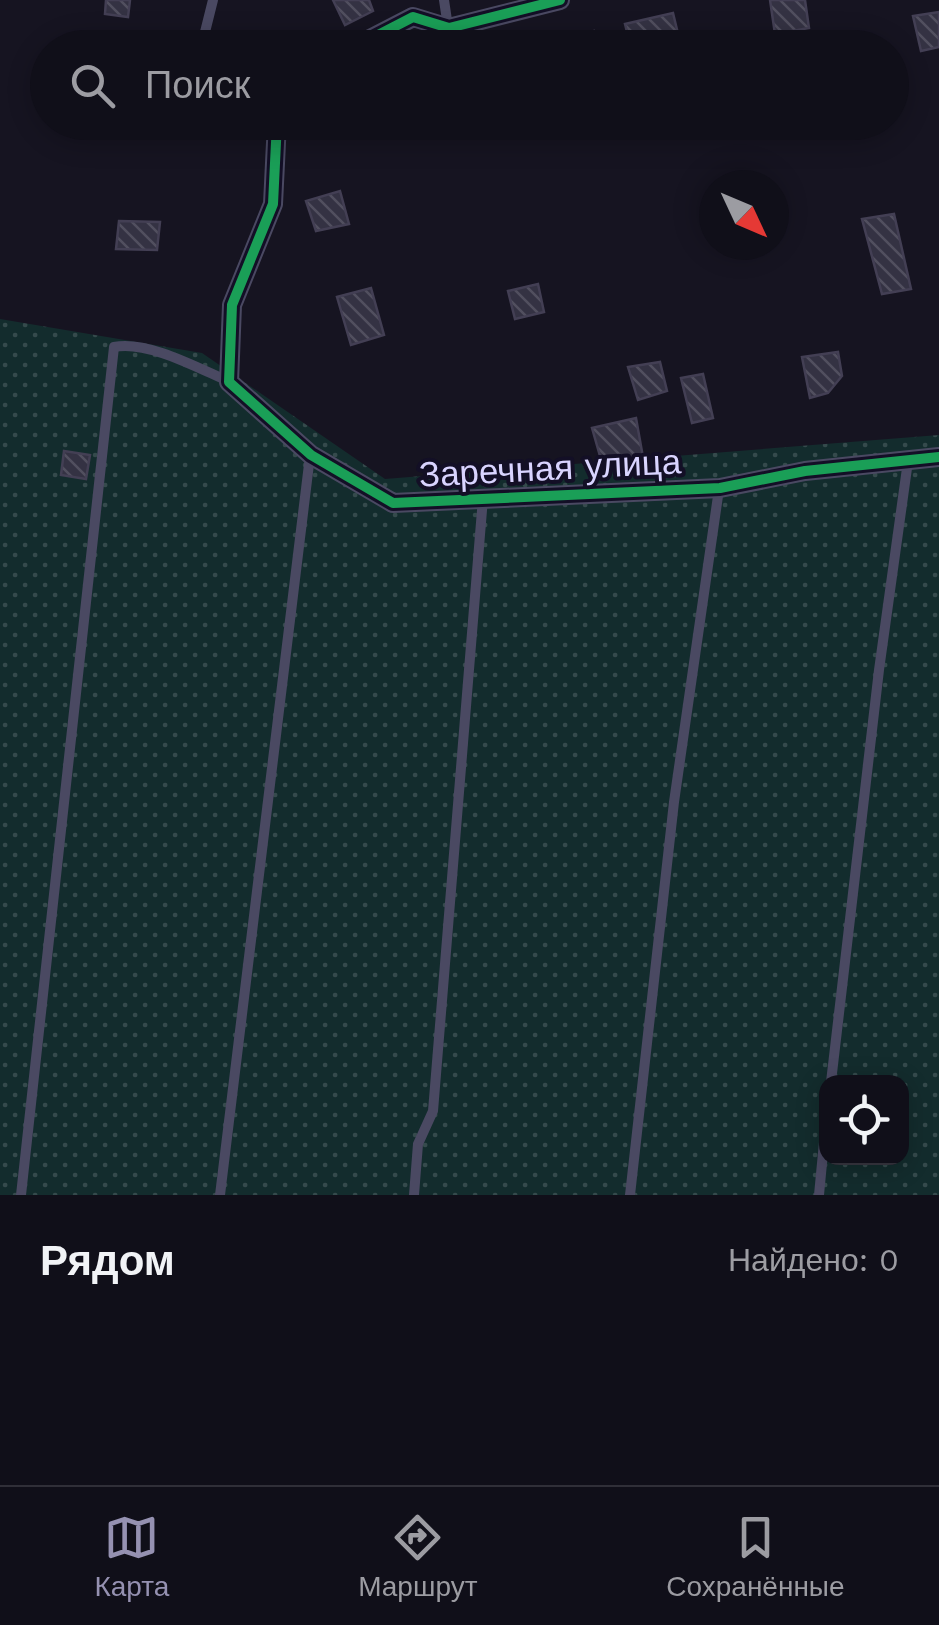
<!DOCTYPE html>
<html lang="ru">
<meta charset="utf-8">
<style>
body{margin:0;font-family:"Work Sans",sans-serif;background:#1e1d26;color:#f1f3f6}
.controls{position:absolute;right:30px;bottom:30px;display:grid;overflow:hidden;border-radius:20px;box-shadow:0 5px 25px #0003}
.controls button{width:90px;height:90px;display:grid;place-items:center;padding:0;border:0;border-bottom:2px solid #302f38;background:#100f19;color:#f1f3f6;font:50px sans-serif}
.compass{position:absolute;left:699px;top:170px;width:90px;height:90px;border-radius:50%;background:#100f19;box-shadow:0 5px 25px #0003;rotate:134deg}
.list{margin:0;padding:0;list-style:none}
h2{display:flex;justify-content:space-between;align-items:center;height:130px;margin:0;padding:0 40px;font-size:42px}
h2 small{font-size:32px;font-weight:400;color:#9c9ca2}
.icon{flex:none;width:55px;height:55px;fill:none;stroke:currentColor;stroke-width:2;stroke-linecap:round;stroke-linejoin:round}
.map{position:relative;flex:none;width:939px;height:1195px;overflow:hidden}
.search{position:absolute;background:#100f19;box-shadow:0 5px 25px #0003;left:30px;right:30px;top:30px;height:110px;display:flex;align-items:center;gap:25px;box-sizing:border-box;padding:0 35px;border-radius:55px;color:#9c9ca2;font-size:38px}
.sheet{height:290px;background:#100f19}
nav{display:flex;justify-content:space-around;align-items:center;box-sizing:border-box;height:140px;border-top:2px solid #302f38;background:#100f19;font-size:28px;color:#9c9ca2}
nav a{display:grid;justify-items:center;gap:5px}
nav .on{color:#9591b1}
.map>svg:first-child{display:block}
.garden{fill:url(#garden-dots);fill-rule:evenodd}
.building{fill:url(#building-back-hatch);stroke:#433f54;stroke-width:2.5}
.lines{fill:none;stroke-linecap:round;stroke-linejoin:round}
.lane{stroke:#4a4962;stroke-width:10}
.street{stroke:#4a4962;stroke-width:20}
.cycleway-casing{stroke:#130f26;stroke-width:16}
.cycleway{stroke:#1a9f57;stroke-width:10}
.labels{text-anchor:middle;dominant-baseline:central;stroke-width:8;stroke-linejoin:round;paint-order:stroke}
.street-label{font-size:35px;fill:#d9d4ff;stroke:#130f26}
</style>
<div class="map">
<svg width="939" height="1195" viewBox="0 0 939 1195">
<defs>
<pattern id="garden-dots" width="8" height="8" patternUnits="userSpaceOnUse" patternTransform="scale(2.5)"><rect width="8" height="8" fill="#132c2d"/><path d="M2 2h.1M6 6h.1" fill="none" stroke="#354a4c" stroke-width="1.8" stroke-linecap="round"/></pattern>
<pattern id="building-back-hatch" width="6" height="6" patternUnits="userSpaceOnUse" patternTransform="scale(2.5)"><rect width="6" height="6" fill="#343243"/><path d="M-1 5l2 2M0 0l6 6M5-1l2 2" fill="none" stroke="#514f5f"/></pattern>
</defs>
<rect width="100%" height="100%" fill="#161421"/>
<path class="garden" d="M0 319 202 353 385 479 939 435V1195H0ZM826 1082H902V1158H826Z"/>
<path class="building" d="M106 0H130L128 17 105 14Z
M333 0H369L373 11 345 25Z
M770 0H805L809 28 775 34Z
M939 12V47L921 51 913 16Z
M673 13 680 42 658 48H631L625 24Z
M594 31 598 48H553L550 41Z
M340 191 349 224 316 231 306 201Z
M894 214 911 289 882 294 862 219Z
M119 221 160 222 157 250 116 249Z
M538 284 544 312 515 319 508 291Z
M371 288 384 335 351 345 337 297Z
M838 352 842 376 828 393 810 398 802 357Z
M660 362 667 391 638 400 628 367Z
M703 374 713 418 692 423 681 378Z
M636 418 644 463 604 470 592 428Z
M64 451 90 455 86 479 61 475Z"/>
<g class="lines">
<path class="lane" d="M444 0 448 27
M201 48 213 0
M831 1082 879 670 908 461
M21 1195 114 347C147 340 198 368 228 381
M220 1195 310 456
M414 1195 418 1144 433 1111 483 498
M630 1195 674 802 719 489
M819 1195 826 1121"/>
<path class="street" d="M353 48 413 17 449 28 560 0
M277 122 273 204 232 305 229 382 311 455 393 503 720 488 805 471 939 457"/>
<defs>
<path id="cycleway" d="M353 48 413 17 449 28 560 0
M277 122 273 204 232 305 229 382 311 455 393 503 720 488 805 471 939 457"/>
</defs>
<use href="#cycleway" class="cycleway-casing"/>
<use href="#cycleway" class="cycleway"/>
</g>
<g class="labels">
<g class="street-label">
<text transform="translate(550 468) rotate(-3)">Заречная улица</text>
</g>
</g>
</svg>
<div class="controls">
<button><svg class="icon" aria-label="locate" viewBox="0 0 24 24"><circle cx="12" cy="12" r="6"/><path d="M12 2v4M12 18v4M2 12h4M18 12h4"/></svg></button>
</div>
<svg class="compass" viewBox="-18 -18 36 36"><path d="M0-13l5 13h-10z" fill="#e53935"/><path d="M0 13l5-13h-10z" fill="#9c9ca2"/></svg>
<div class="search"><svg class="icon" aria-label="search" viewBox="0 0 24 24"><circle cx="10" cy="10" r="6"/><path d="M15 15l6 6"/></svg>Поиск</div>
</div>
<section class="sheet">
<h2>Рядом<small>Найдено: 0</small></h2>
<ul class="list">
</ul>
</section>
<nav>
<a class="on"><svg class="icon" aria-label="map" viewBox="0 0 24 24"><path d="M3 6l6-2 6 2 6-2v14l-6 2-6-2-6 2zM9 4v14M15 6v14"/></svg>Карта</a>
<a><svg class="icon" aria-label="directions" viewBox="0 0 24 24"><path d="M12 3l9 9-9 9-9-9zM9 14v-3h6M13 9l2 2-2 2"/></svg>Маршрут</a>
<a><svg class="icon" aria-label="saved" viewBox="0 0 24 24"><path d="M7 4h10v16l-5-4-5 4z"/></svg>Сохранённые</a>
</nav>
